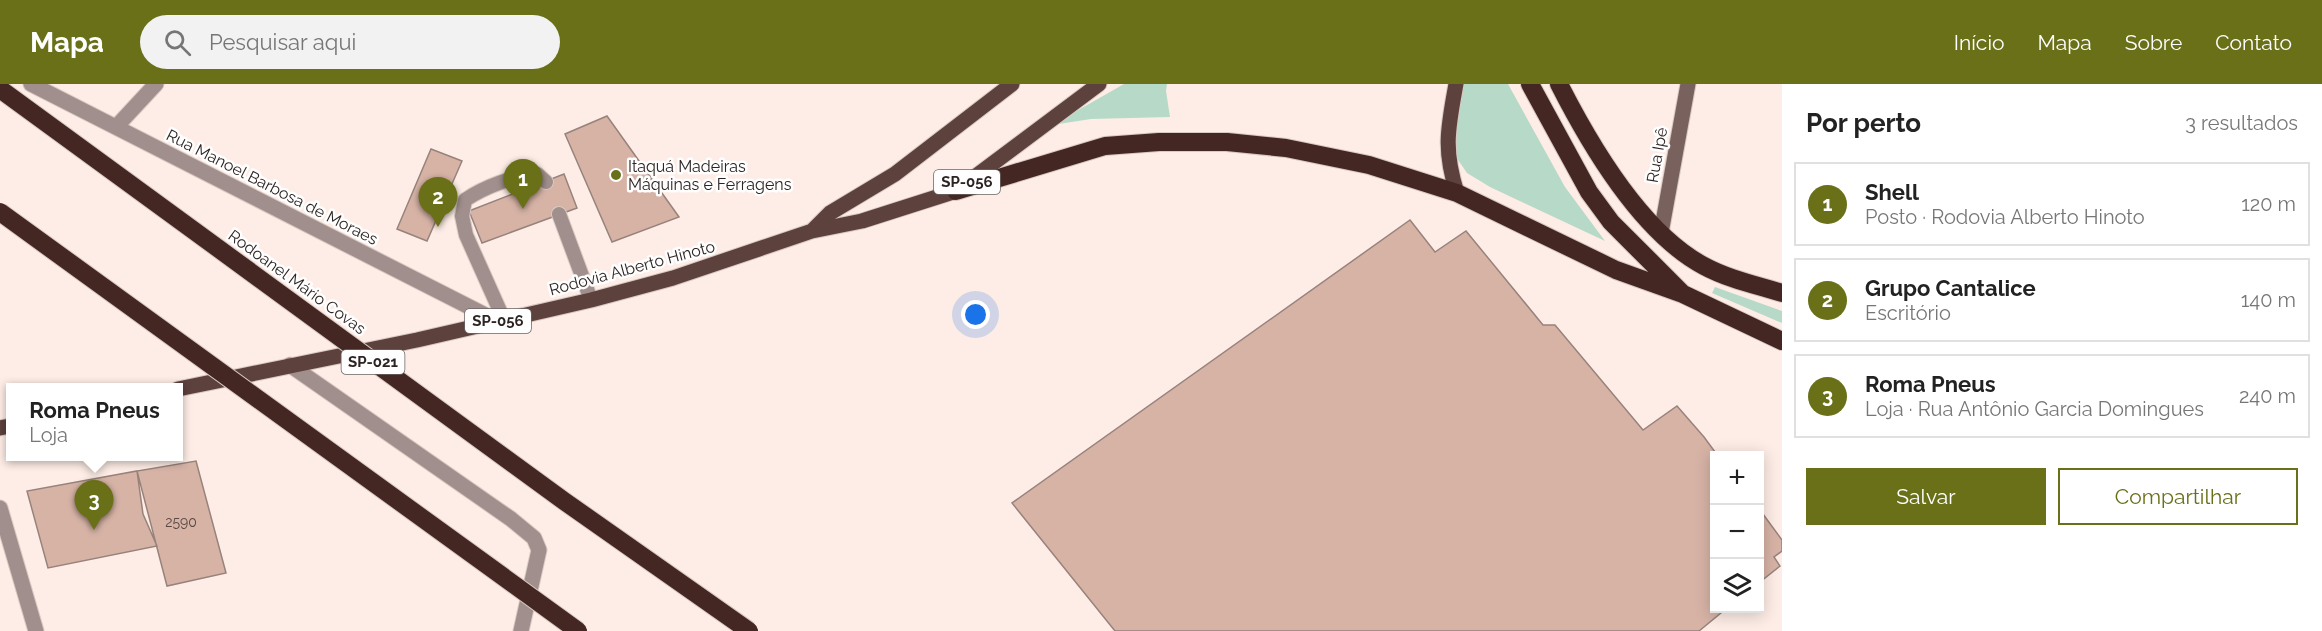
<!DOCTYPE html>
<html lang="pt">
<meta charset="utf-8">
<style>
body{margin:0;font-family:Raleway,sans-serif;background:#f2f2f2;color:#222}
.controls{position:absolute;right:18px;bottom:18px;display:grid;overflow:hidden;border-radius:0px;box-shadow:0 3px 15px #0003}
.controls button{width:54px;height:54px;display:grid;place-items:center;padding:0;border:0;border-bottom:2px solid #e0e0e0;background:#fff;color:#222;font:30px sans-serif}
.you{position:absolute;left:976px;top:231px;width:21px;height:21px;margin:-15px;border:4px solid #fff;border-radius:50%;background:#1a73e8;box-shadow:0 0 0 9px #1a73e833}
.badge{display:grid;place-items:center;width:39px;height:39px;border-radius:50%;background:#697018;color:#fff;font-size:20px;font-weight:700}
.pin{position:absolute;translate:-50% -50px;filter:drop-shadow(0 2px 3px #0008)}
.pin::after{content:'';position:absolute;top:32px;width:21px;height:18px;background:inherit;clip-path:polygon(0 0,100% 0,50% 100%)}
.popup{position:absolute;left:6px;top:299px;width:177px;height:78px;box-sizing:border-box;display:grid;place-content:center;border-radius:0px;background:#fff;filter:drop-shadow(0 2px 4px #0005);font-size:20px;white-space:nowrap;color:#767676}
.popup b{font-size:22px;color:#222}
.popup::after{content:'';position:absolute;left:50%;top:100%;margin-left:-12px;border:12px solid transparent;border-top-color:#fff}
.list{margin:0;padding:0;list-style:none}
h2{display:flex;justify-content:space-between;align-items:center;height:78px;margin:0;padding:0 24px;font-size:26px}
h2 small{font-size:20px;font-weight:400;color:#767676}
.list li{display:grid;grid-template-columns:39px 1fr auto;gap:18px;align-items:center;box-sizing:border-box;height:84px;margin:0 12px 12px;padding:0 12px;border:2px solid #e0e0e0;border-radius:0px}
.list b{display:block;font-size:22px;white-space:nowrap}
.list p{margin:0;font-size:20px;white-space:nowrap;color:#767676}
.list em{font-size:20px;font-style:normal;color:#767676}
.actions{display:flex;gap:12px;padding:18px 24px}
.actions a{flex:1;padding:14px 0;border:2px solid #697018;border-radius:0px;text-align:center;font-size:21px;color:#697018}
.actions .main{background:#697018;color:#fff}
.icon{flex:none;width:33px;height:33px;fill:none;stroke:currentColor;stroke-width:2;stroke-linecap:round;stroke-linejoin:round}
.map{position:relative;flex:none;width:1782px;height:547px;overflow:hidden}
header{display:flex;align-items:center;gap:36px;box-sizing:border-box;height:84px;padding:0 30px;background:#697018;color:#fff}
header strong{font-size:28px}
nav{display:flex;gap:33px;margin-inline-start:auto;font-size:21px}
.search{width:420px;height:54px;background:#f2f2f2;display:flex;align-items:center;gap:15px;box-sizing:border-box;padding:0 21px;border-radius:33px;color:#767676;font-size:22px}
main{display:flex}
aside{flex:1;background:#fff}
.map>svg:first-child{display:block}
.green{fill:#b7d9c8}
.building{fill:#d7b3a6;stroke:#97837c;stroke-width:1.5}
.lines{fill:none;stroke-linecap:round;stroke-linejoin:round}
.lane-casing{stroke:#d8c9c3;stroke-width:16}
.street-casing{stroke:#d8c9c3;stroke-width:17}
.secondary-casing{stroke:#d8c9c3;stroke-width:17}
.primary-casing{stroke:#d8c9c3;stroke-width:17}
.highway-casing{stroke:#d8c9c3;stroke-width:20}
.lane{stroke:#a08f8c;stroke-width:14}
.street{stroke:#a08f8c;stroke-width:15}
.secondary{stroke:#79615d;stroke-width:15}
.primary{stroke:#5d413d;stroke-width:15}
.highway{stroke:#442722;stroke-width:18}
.highway-bridge-casing{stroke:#d8c9c3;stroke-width:20;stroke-linecap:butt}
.highway-bridge{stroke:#442722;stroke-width:18}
.poi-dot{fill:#697018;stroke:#fefefe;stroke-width:2}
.labels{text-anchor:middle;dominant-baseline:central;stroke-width:5;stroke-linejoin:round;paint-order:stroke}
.number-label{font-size:14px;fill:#574843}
.shield{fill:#fefefe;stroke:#6b6564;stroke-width:1.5}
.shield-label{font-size:15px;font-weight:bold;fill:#2c2422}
.street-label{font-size:16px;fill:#2c2422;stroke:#fefefe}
.poi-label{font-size:16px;fill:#2c2422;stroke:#fefefe;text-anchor:start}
</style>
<header>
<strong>Mapa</strong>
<div class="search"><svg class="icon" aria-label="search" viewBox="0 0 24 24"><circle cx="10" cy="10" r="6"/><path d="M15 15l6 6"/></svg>Pesquisar aqui</div>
<nav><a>Início</a><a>Mapa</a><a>Sobre</a><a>Contato</a></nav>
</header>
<main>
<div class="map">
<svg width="1782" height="547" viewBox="0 0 1782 547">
<rect width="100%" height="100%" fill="#feede6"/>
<path class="green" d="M1124 0H1167L1166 7 1170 33 1091 35 1052 41Z
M1463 0H1508L1565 103 1605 157 1490 103 1467 89 1456 73 1452 54Z
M1715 203 1782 227V239L1712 209Z"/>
<path class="building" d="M607 32 679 133 612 158 565 50Z
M431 65 462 77 427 157 397 145Z
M564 90 577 124 482 159 469 127Z
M1410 136 1435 168 1466 147 1543 241H1555L1643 346 1677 322 1704 353 1718 372H1714V524H1727L1699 547H1115L1012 419Z
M196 377 226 489 167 502 137 387Z
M137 387 143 430 157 462 48 484 27 407Z
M1760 426 1782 456V467L1774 473 1780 482 1760 498Z"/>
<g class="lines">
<defs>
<path id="lane" d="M559 130 591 216
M504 236 466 151 462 132 465 116C484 103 513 92 537 90L546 98"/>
<path id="street" d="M31 0 497 237
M116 43 156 0
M290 281 511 435 534 454 539 466 521 547
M0 424 36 547"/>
<path id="secondary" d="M1661 149 1688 0"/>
<path id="primary" d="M1456 0C1448 44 1443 65 1457 109
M812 147 830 129 895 90 1012 0
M178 305 417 256 591 216 673 194 812 147 862 137 956 107 1099 0
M0 344 10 342"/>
<path id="highway" d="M1530 0 1589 108 1611 138 1683 210 1782 257
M1559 0C1590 61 1642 149 1704 182 1728 195 1756 201 1782 209
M956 107 1105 62 1159 58H1227L1286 64 1369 81 1457 109 1616 186 1683 210"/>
</defs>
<use href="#lane" class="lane-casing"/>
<use href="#street" class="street-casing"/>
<use href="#secondary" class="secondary-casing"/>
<use href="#primary" class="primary-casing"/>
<use href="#highway" class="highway-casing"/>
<use href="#lane" class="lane"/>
<use href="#street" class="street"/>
<use href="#secondary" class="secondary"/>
<use href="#primary" class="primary"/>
<use href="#highway" class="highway"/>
<defs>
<path id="highway-bridge" d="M0 5 564 417 749 547
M0 128 578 547"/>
</defs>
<use href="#highway-bridge" class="highway-bridge-casing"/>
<use href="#highway-bridge" class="highway-bridge"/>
</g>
<circle class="poi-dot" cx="616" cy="91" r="6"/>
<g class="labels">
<g class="number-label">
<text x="181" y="438">2590</text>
</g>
<g class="shield">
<rect x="934" y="86" width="66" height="24" rx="4.5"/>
<rect x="465" y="225" width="66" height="24" rx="4.5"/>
<rect x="341.5" y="266" width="63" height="24" rx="4.5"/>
</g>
<g class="shield-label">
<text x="967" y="98">SP-056</text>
<text x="498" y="237">SP-056</text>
<text x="373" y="278">SP-021</text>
</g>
<g class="street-label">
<text transform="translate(1657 71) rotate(-80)">Rua Ipê</text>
<text transform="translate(272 103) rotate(27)">Rua Manoel Barbosa de Moraes</text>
<text transform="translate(632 184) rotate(-15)">Rodovia Alberto Hinoto</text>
<text transform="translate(297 198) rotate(36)">Rodoanel Mário Covas</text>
</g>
<g class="poi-label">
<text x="628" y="82">Itaquá Madeiras<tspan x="628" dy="18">Máquinas e Ferragens</tspan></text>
</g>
</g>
</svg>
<div class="controls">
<button>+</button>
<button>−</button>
<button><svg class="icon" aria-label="layers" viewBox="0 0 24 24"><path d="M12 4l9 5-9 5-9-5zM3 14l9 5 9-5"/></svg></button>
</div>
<div class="you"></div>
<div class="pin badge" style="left:523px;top:125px">1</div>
<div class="pin badge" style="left:438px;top:143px">2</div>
<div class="pin badge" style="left:94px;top:446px">3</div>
<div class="popup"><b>Roma Pneus</b>Loja</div>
</div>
<aside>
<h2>Por perto<small>3 resultados</small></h2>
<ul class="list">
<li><span class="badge">1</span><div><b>Shell</b><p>Posto · Rodovia Alberto Hinoto</p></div><em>120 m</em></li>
<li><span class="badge">2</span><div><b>Grupo Cantalice</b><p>Escritório</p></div><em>140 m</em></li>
<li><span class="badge">3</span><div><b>Roma Pneus</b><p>Loja · Rua Antônio Garcia Domingues</p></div><em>240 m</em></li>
</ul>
<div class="actions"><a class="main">Salvar</a><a>Compartilhar</a></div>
</aside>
</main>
